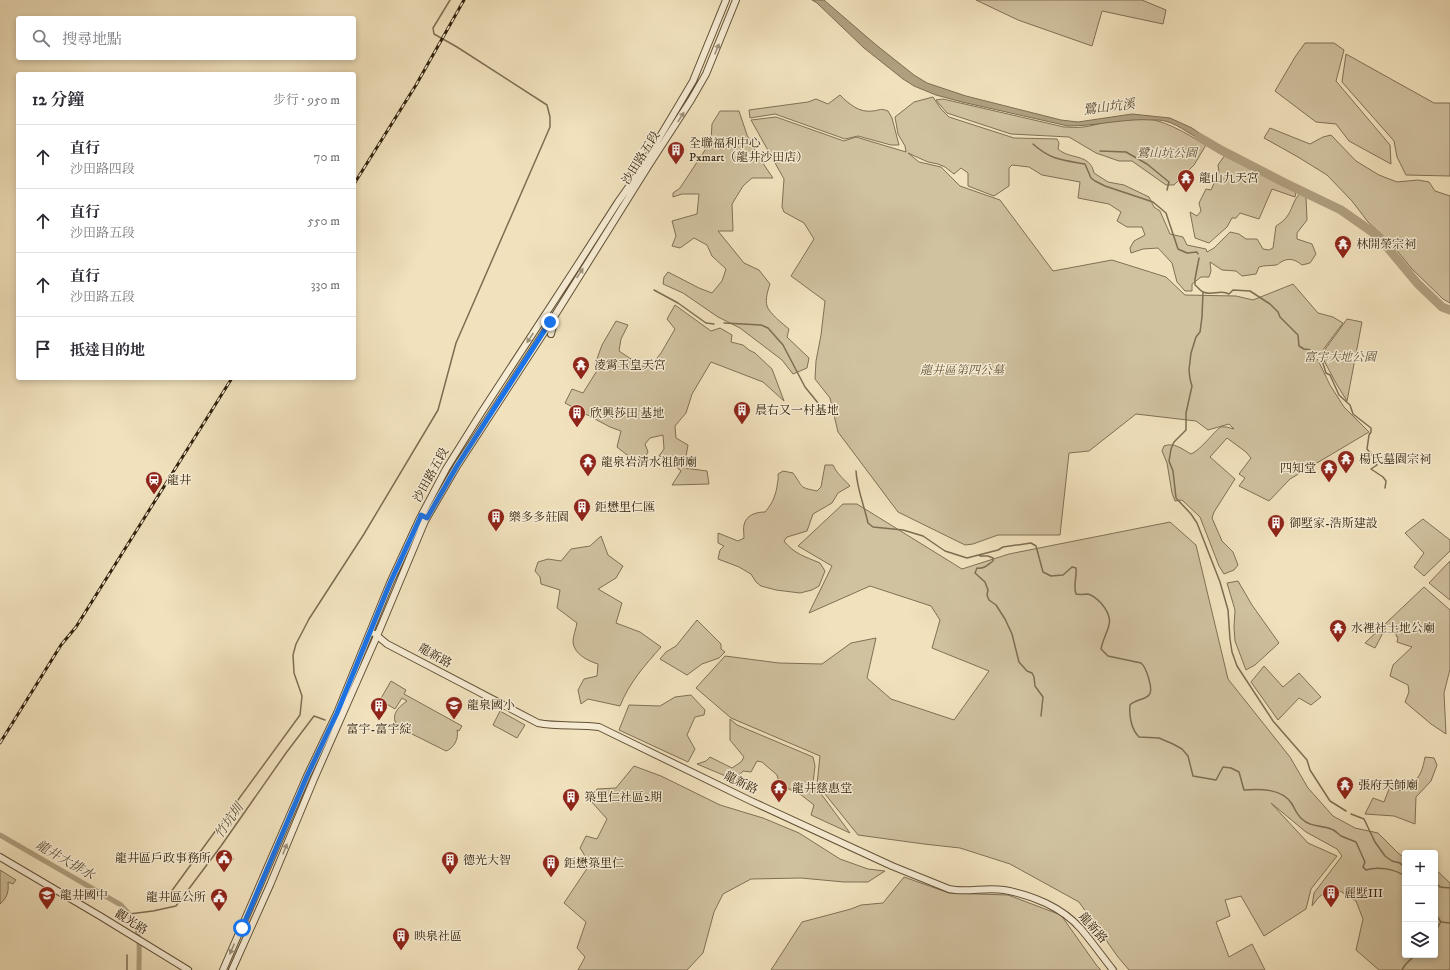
<!DOCTYPE html>
<html lang="zh-TW">
<meta charset="utf-8">
<style>
body{margin:0;font-family:"IM FELL DW Pica","Noto Serif TC",serif;background:#f7f7f7;color:#2b2b33}
.controls{position:absolute;right:12px;bottom:12px;display:grid;overflow:hidden;border-radius:4px;box-shadow:0 2px 6px #0003}
.controls button{width:36px;height:36px;display:grid;place-items:center;padding:0;border:0;border-bottom:1px solid #e1e1e2;background:#fff;color:#2b2b33;font:20px sans-serif}
.stop{position:absolute;width:12px;height:12px;margin:-9px;border:3px solid #1a73e8;border-radius:50%;background:#fff}
.stop.end{background:#1a73e8;border-color:#fff;box-shadow:0 1px 4px #0008}
.list{margin:0;padding:0;list-style:none}
h2{display:flex;justify-content:space-between;align-items:center;height:52px;margin:0;padding:0 16px;font-size:17px}
h2 small{font-size:13px;font-weight:400;color:#7c7c81}
.list li{display:grid;grid-template-columns:26px 1fr auto;gap:12px;align-items:center;box-sizing:border-box;height:64px;padding:0 16px;border-top:1px solid #e1e1e2}
.list b{display:block;font-size:15px;white-space:nowrap}
.list p{margin:0;font-size:13px;white-space:nowrap;color:#7c7c81}
.list em{font-size:13px;font-style:normal;color:#7c7c81}
.icon{flex:none;width:22px;height:22px;fill:none;stroke:currentColor;stroke-width:2;stroke-linecap:round;stroke-linejoin:round}
.map{position:relative;flex:none;width:1450px;height:970px;overflow:hidden}
.search{position:absolute;background:#fff;box-shadow:0 2px 6px #0003;left:16px;top:16px;width:340px;height:44px;display:flex;align-items:center;gap:10px;box-sizing:border-box;padding:0 14px;border-radius:4px;color:#7c7c81;font-size:15px}
.panel{position:absolute;background:#fff;box-shadow:0 2px 6px #0003;left:16px;top:72px;width:340px;height:308px;border-radius:4px}
.map>svg:first-child{display:block}
.green{fill:#d0c19f;stroke:#807054}
.water{fill:#b0a080;stroke:#7d6d51}
.lines{fill:none;stroke-linecap:round;stroke-linejoin:round}
.stream{stroke:#7d6d51;stroke-width:1.5}
.canal{stroke:#b0a080;stroke-width:5}
.river{stroke:#b0a080;stroke-width:9}
.minor-casing{stroke:#615037;stroke-width:8}
.minor{stroke:#f6ecd4;stroke-width:6}
.rail-casing{stroke:#31200a;stroke-width:3}
.rail{stroke:#f6ecd4;stroke-width:1.5;stroke-dasharray:4.5;stroke-linecap:butt}
.oneway{fill:#9d9079}
.route{stroke:#1a73e8;stroke-width:5}
.labels{text-anchor:middle;dominant-baseline:central;stroke-width:3;stroke-linejoin:round;paint-order:stroke}
.poi-label{font-size:12px;fill:#31200a;stroke:#f6ecd4;text-anchor:start}
.park-label{font-size:12px;font-style:italic;fill:#615037;stroke:#f6ecd4}
.street-label{font-size:12px;fill:#31200a;stroke:#f6ecd4}
.water-label{font-size:13px;font-style:italic;fill:#5d4d33;stroke:#f6ecd4}
</style>
<div class="map">
<svg width="1450" height="970" viewBox="0 0 1450 970">
<rect width="100%" height="100%" fill="#f1e2bd"/>
<filter id="stains"><feTurbulence type="fractalNoise" baseFrequency=".005" numOctaves="4"/><feColorMatrix values="0 0 0 0 .2 0 0 0 0 .09 0 0 0 0 .02 0 0 0 .5 -.17"/></filter>
<radialGradient id="worn" r=".72"><stop offset=".6" stop-color="#630" stop-opacity="0"/><stop offset="1" stop-color="#630" stop-opacity=".3"/></radialGradient>
<path class="green" d="M976 0H1142L1166 10 1163 24 1102 11 1092 46 1018 20Z
M1305 43H1334L1344 50 1336 81 1390 145 1391 164 1349 141 1336 124 1316 122 1275 91 1295 57Z
M1346 54 1434 103H1450V176L1406 175 1397 157 1394 141 1342 82Z
M840 95C849 104 859 113 873 111 881 110 880 108 888 111L892 118 899 145H891L858 136 845 139 775 114 750 118 749 110 808 102 816 99 828 104Z
M933 97 941 109 949 117 1014 138 1057 139 1059 143 1058 149C1070 160 1090 153 1094 173L1108 182 1124 185 1149 197 1154 207 1160 211 1170 234 1183 237 1187 245 1206 249 1207 252 1214 248 1230 232 1239 234 1246 239H1257L1263 249 1269 250 1273 248 1276 226C1294 215 1289 206 1300 193L1306 197 1307 220 1297 233V239L1312 244 1316 254 1310 263 1302 265C1296 260 1289 257 1281 262 1278 264 1279 264 1276 265 1270 266 1265 265 1259 267L1256 274 1242 276 1236 271 1222 270 1210 262 1211 271 1209 277H1201L1192 284V291H1185L1177 282 1172 263 1158 248 1143 249 1131 253 1130 248 1134 241 1145 235 1142 227H1127L1117 221 1121 212 1109 204 1078 198 1080 182 1042 175 1029 167 1012 165 1009 168V186L994 196 968 186V173L961 168 954 174 945 167 938 164 928 162 908 153 919 162 941 167 960 186 1000 200 1053 271 1112 260 1166 277 1185 295 1236 296 1253 300 1293 284 1318 313 1333 317 1343 323 1317 358 1330 385 1344 407 1369 432 1290 479 1269 501 1239 486 1245 478 1239 474 1251 458 1246 452 1227 438 1210 457 1235 479 1214 512 1212 518 1222 541 1233 552 1238 565 1234 570 1224 574 1219 566 1200 517 1182 500 1175 501 1172 493 1167 463 1162 451 1164 446C1174 442 1182 449 1191 454 1201 450 1217 428 1221 427 1225 426 1230 428 1234 429L1229 424 1208 430 1196 421 1136 414 1089 451 1069 453 1060 535H998L973 544 965 545 898 512 838 432 830 398 815 379 816 361 821 335 825 301 791 276 814 239 804 223 784 212 782 207 784 179 751 120 776 117 844 141 856 137 906 152 905 146 898 134 895 117 914 102Z
M943 99 1064 127C1070 127 1077 128 1083 127 1101 125 1119 116 1138 117 1163 119 1184 132 1206 145L1194 165 1174 185H1166L1132 161H1119L1096 153 1069 137 1011 134 947 113 936 100Z
M720 111H739L747 135 758 156 773 178H752L743 186 732 204 733 231H718L744 263 759 270 770 284C768 290 765 299 767 306 769 313 783 324 789 329L787 337 809 358 807 368 793 374 782 360 740 328 718 317 683 293 663 284 664 277 668 272 699 288 712 293 722 281 726 269 712 256 707 245 694 238 680 248 672 246 676 236 672 221 697 214 699 194H682L673 197V193L680 188 711 141 712 124Z
M1270 128 1310 144 1323 137 1331 135 1356 161 1379 175 1397 182 1418 180 1429 182 1435 191 1450 196V303L1443 299 1412 269 1391 243 1368 222 1352 201 1327 175 1298 157 1264 138Z
M1225 155 1296 192 1295 197 1272 189 1259 219 1240 213 1236 218H1232L1227 227 1209 243 1195 238 1190 212 1197 216 1201 211 1199 203 1206 189 1211 190 1219 172 1218 165Z
M675 305 711 331 720 328 732 335 731 342 743 345 749 350 755 353 772 369 784 401 763 382 711 362 692 394 686 413 675 426 676 438 688 445 684 468 707 471 709 484 672 485 681 471 666 458 659 456 664 449 663 435 650 438 645 444 648 452 643 461 636 462 617 447 621 431 610 427 565 403 572 389 583 393 598 369 595 364 602 345 616 321 628 325 621 339 619 351 640 365 649 368 661 353 675 329 667 319Z
M1347 319 1362 322 1347 401 1337 385 1321 355Z
M825 465H833C837 474 844 479 850 486L838 493 832 503 813 514 807 531 787 537 784 541C794 554 806 557 820 563L825 571 819 586 812 590 800 593 776 590 761 586 756 582 751 574 739 567 718 559 720 550 724 546 718 543V533L738 541 744 538C744 534 743 528 744 525 746 515 756 512 765 512 772 504 775 497 777 487 777 482 779 480 778 474L783 471 793 473C804 488 798 487 817 491L821 487Z
M843 504H857L962 569 1009 554 1170 522 1196 545 1228 679 1290 757 1308 788 1333 816 1355 828 1378 833 1398 853 1405 858V955H1435V869L1450 883V970H1379L1356 950 1363 919 1356 901 1332 886 1318 898 1312 906 1314 893 1342 856 1337 849 1306 832 1271 803 1308 843 1337 856 1311 889 1306 909 1264 936 1241 896 1225 900 1230 916 1216 922 1229 957 1252 944 1265 970H1129L1118 957 1079 902 1010 864 960 848 924 844 858 835 817 784 820 756 731 718 696 688 725 656 779 663 822 664 851 643 876 638 867 678 891 699 954 720 989 671 932 648 940 620 931 606 870 586 809 613 832 566 798 546Z
M1423 519 1450 540V551L1424 576 1414 567 1424 553 1405 533Z
M601 536 608 555 623 566 616 578 598 589 622 603 616 623 640 632 661 647C645 665 629 683 620 706L588 699 581 704 578 690 584 679 597 676 598 664C588 661 574 654 573 642 573 636 576 629 577 623L557 608 560 590 541 584 540 577 535 571 538 562 548 559 561 561 571 549 590 546Z
M1450 561V600L1429 583Z
M1238 581 1252 605 1279 643 1255 665 1246 670 1235 641 1234 627 1235 610 1227 583Z
M1424 587 1450 610V669L1444 693 1446 734 1431 724 1405 702 1409 692 1408 685 1390 676 1393 665 1412 647 1397 642 1398 637 1396 636 1397 628 1387 625 1375 648 1365 643Z
M697 620 721 644V649L725 652 719 658 702 664 687 675 660 659 666 652 676 646Z
M1264 666 1283 687 1299 673 1321 697 1311 705 1299 698 1278 720 1251 682Z
M391 681 406 690 404 694 462 726 459 731 457 730C459 739 454 748 446 751L398 727C390 716 397 708 407 701L402 698 395 709 380 700Z
M691 695 705 710 704 715 695 717 687 735 695 749 688 762 619 730 629 705 660 706 675 697Z
M500 711 525 725 517 738 493 725Z
M730 719 737 725 813 757 815 766 813 783 850 833 811 815 814 805 800 794 780 785 777 775 762 762 757 761 751 772 743 771 735 780 697 764 706 761 710 757 732 768 741 762 744 757 730 740Z
M1425 757 1434 758 1437 765 1431 781 1416 797 1415 824 1394 816 1365 814 1373 798 1384 802 1391 784 1400 791C1404 786 1406 786 1411 783 1421 778 1423 767 1425 757Z
M634 766 661 776 720 805 763 818 799 833 840 859 868 869 885 871 868 882H844L801 878 751 879 723 894 714 912 703 953 687 970H578L585 957 577 948 586 922 564 903 590 864 580 848 586 836 597 839 607 819 590 800 597 789 616 788Z
M0 870 16 880 13 884 8 882C9 892 7 898 0 904Z
M904 877 949 893 1008 895 1061 915 1097 966 1101 970H771L802 922 851 909 861 905 883 903Z"/>
<path class="water" d="M812 0H824L875 44 914 75 927 83 966 96 1061 120 1078 122 1132 114 1170 118 1192 128 1205 137 1209 143C1193 138 1181 125 1165 121 1162 120 1157 120 1153 120 1125 118 1097 126 1068 126L962 102 936 95 914 86 903 79 864 48 817 3Z"/>
<g class="lines">
<path class="stream" d="M1033 144C1051 160 1062 160 1085 164L1091 178 1095 181 1105 186 1153 202 1166 213 1178 249 1187 253 1197 252 1198 254
M1100 151 1126 152 1147 164 1169 182 1167 190
M1199 258 1195 279V285C1198 287 1200 291 1203 292 1212 296 1221 289 1229 294L1233 290 1250 291 1270 304 1278 312 1280 317 1298 335 1299 346 1304 349 1312 350 1321 357 1326 373 1330 375 1339 395 1350 405 1353 414 1371 428V432L1369 435 1367 449 1372 455 1377 465 1371 469 1383 477 1386 481 1385 488
M654 290 678 303 706 323 714 324
M1203 292 1202 317 1200 332 1196 337 1191 353 1189 370 1190 379 1192 386 1186 413V430L1174 442 1171 449 1169 461 1173 471 1176 498 1191 514 1197 523 1220 582 1228 610 1230 639 1232 652 1237 666 1273 721 1307 760 1310 770 1330 801 1346 811
M724 323 761 325 768 328 783 345 805 387 827 414
M856 471C857 489 864 505 868 523L873 527 903 530 923 536 945 551 967 558 998 550 1003 547 1031 543 1036 546 1043 572 1051 576 1063 575 1072 567 1076 568C1077 577 1073 585 1076 594 1080 595 1084 594 1088 594 1093 595 1098 600 1101 603 1118 623 1105 629 1101 649L1108 656 1141 663C1146 667 1154 690 1149 695 1145 700 1136 699 1130 705 1129 715 1131 729 1139 737L1159 738 1173 744 1182 749 1188 756 1193 776 1216 780 1223 767 1231 768 1239 772 1244 790C1260 789 1282 788 1292 804 1295 809 1297 815 1302 819 1310 827 1321 825 1331 829 1335 830 1338 834 1341 836 1346 838 1351 840 1356 842L1365 862 1363 867 1366 870C1378 866 1394 869 1405 876
M980 556H988L993 558V561C987 565 985 569 977 568L975 573 985 582 988 590 987 595 989 600 996 605 1005 619 1012 634 1019 662 1027 671 1032 673 1034 677 1035 686 1043 697 1041 716
M1351 814 1364 819 1375 842 1385 856 1392 861 1400 863 1405 868
M216 853 233 859
M1435 878 1436 883 1440 887 1450 888
M168 896 300 715 302 696 294 673 293 655 296 644 309 619 364 534 438 410 456 343 550 127V117L547 105 457 47 434 34 433 28 450 0
M1435 905 1437 916 1441 922 1450 923
M129 914 153 911 176 906 221 846 286 753 314 716 325 720
M1435 933 1440 923
M127 970V955
M1402 970 1405 965 1415 955"/>
<path class="canal" d="M0 835 121 905C143 927 139 941 139 970"/>
<path class="river" d="M1199 137 1221 150 1285 183 1341 210 1378 236 1417 283 1442 307 1450 310"/>
<defs>
<path id="minor" d="M551 334 554 322
M375 634 387 644 538 723C558 727 579 724 599 727L751 801 892 866 949 889C967 893 985 887 1004 890 1032 895 1062 907 1081 929 1092 942 1102 956 1113 970
M0 857 100 916 188 970
M223 970 307 776 337 713 390 583 420 518 446 469 481 413 573 272 618 202 637 175 680 103 693 81 726 0
M232 970 270 885 314 779 377 636 425 521 457 466 547 328 649 165 691 100 706 74 736 0"/>
</defs>
<use href="#minor" class="minor-casing"/>
<use href="#minor" class="minor"/>
<defs>
<path id="rail" d="M354 184 416 85 464 0
M0 743 61 645 76 627 232 378"/>
</defs>
<use href="#rail" class="rail-casing"/>
<use href="#rail" class="rail"/>
</g>
<defs><path id="oneway-solid" d="M-6-.8H1V-3.2L6.5 0L1 3.2V.8H-6Z"/></defs>
<g class="oneway">
<use href="#oneway-solid" transform="translate(717 49) rotate(-68)"/>
<use href="#oneway-solid" transform="translate(681 117) rotate(-57)"/>
<use href="#oneway-solid" transform="translate(580 273) rotate(-56)"/>
<use href="#oneway-solid" transform="translate(530 338) rotate(124)"/>
<use href="#oneway-solid" transform="translate(285 849) rotate(-68)"/>
<use href="#oneway-solid" transform="translate(232 949) rotate(114)"/>
</g>
<g class="lines">
<path class="route" d="M242 928 307 776 337 713 390 583 420 518 421 515 427 518 457 466 550 322"/>
</g>
<defs>
<symbol id="building-pin" viewBox="-11 -11 22 30"><path d="M0 17L-7.5 6A9.5 9.5 0 1 1 7.5 6Z" fill="#8f2418" stroke="#f6ecd4"/><path d="M-4-6H4V6H1V3H-1V6H-4ZM-2.5-4.3h1.7v1.8h-1.7ZM.8-4.3h1.7v1.8H.8ZM-2.5-1h1.7V.8h-1.7ZM.8-1h1.7V.8H.8Z" fill="#fff"/></symbol>
<symbol id="temple-pin" viewBox="-11 -11 22 30"><path d="M0 17L-7.5 6A9.5 9.5 0 1 1 7.5 6Z" fill="#8f2418" stroke="#f6ecd4"/><path d="M0-6L5-2H3V0L6.5 2.5H4V6H1.5V3h-3V6H-4V2.5H-6.5L-3 0V-2H-5Z" fill="#fff"/></symbol>
<symbol id="station-pin" viewBox="-11 -11 22 30"><path d="M0 17L-7.5 6A9.5 9.5 0 1 1 7.5 6Z" fill="#8f2418" stroke="#f6ecd4"/><path d="M-3-6H3Q5-6 5-4V2Q5 4 3 4L4.5 6H3L1.5 4h-3L-3 6H-4.5L-3 4Q-5 4-5 2V-4Q-5-6-3-6ZM-3.5-4v3h7v-3ZM-3.5 1v1.5H-2V1ZM2 1v1.5H3.5V1Z" fill="#fff"/></symbol>
<symbol id="school-pin" viewBox="-11 -11 22 30"><path d="M0 17L-7.5 6A9.5 9.5 0 1 1 7.5 6Z" fill="#8f2418" stroke="#f6ecd4"/><path d="M0-5L7-2L0 1L-7-2ZM-4 1L0 2.5L4 1V4Q0 6-4 4Z" fill="#fff"/></symbol>
<symbol id="civic-pin" viewBox="-11 -11 22 30"><path d="M0 17L-7.5 6A9.5 9.5 0 1 1 7.5 6Z" fill="#8f2418" stroke="#f6ecd4"/><path d="M-.6-6.5H3V-4.5H.6V-3L4-1V1h2V6H-6V1h2V-1L-.6-3ZM-1.2 2.5V6h2.4V2.5Z" fill="#fff"/></symbol>
</defs>
<g fill-rule="evenodd">
<use href="#building-pin" x="666" y="140" width="20" height="27"/>
<use href="#temple-pin" x="1176" y="168" width="20" height="27"/>
<use href="#temple-pin" x="1333" y="234" width="20" height="27"/>
<use href="#temple-pin" x="571" y="355" width="20" height="27"/>
<use href="#building-pin" x="732" y="400" width="20" height="27"/>
<use href="#building-pin" x="567" y="403" width="20" height="27"/>
<use href="#temple-pin" x="1336" y="449" width="20" height="27"/>
<use href="#temple-pin" x="578" y="452" width="20" height="27"/>
<use href="#temple-pin" x="1319" y="458" width="20" height="27"/>
<use href="#station-pin" x="144" y="470" width="20" height="27"/>
<use href="#building-pin" x="572" y="497" width="20" height="27"/>
<use href="#building-pin" x="486" y="507" width="20" height="27"/>
<use href="#building-pin" x="1266" y="513" width="20" height="27"/>
<use href="#temple-pin" x="1328" y="618" width="20" height="27"/>
<use href="#school-pin" x="444" y="695" width="20" height="27"/>
<use href="#building-pin" x="369" y="696" width="20" height="27"/>
<use href="#temple-pin" x="1335" y="775" width="20" height="27"/>
<use href="#temple-pin" x="769" y="778" width="20" height="27"/>
<use href="#building-pin" x="561" y="787" width="20" height="27"/>
<use href="#civic-pin" x="214" y="848" width="20" height="27"/>
<use href="#building-pin" x="440" y="850" width="20" height="27"/>
<use href="#building-pin" x="541" y="853" width="20" height="27"/>
<use href="#building-pin" x="1321" y="883" width="20" height="27"/>
<use href="#school-pin" x="37" y="885" width="20" height="27"/>
<use href="#civic-pin" x="209" y="887" width="20" height="27"/>
<use href="#building-pin" x="391" y="926" width="20" height="27"/>
</g>
<g class="labels">
<g class="poi-label">
<text x="689" y="143">全聯福利中心<tspan x="689" dy="14">Pxmart（龍井沙田店）</tspan></text>
<text x="1199" y="178">龍山九天宮</text>
<text x="1356" y="244">林開榮宗祠</text>
<text x="594" y="365">凌霄玉皇天宮</text>
<text x="755" y="410">晨右又一村基地</text>
<text x="590" y="413">欣興莎田 基地</text>
<text x="1359" y="459">楊氏墓園宗祠</text>
<text x="601" y="462">龍泉岩清水祖師廟</text>
<text x="1316" y="468" text-anchor="end">四知堂</text>
<text x="167" y="480">龍井</text>
<text x="595" y="507">鉅懋里仁匯</text>
<text x="509" y="517">樂多多莊園</text>
<text x="1289" y="523">御墅家-浩斯建設</text>
<text x="1351" y="628">水裡社土地公廟</text>
<text x="467" y="705">龍泉國小</text>
<text x="379" y="729" text-anchor="middle">富宇-富宇綻</text>
<text x="1358" y="785">張府天師廟</text>
<text x="792" y="788">龍井慈惠堂</text>
<text x="584" y="797">築里仁社區2期</text>
<text x="211" y="858" text-anchor="end">龍井區戶政事務所</text>
<text x="463" y="860">德光大智</text>
<text x="564" y="863">鉅懋築里仁</text>
<text x="1344" y="893">麗墅III</text>
<text x="60" y="895">龍井國中</text>
<text x="206" y="897" text-anchor="end">龍井區公所</text>
<text x="414" y="936">映泉社區</text>
</g>
<g class="park-label">
<text x="1167" y="153">鷺山坑公園</text>
<text x="1340" y="357">富宇大地公園</text>
<text x="962" y="370">龍井區第四公墓</text>
</g>
<g class="street-label">
<text transform="translate(641 158) rotate(-58)">沙田路五段</text>
<text transform="translate(431 475) rotate(-61)">沙田路五段</text>
<text transform="translate(435 656) rotate(29)">龍新路</text>
<text transform="translate(741 783) rotate(26)">龍新路</text>
<text transform="translate(131 922) rotate(32)">觀光路</text>
<text transform="translate(1093 928) rotate(49)">龍新路</text>
</g>
<g class="water-label">
<text transform="translate(1109 107) rotate(-7)">鷺山坑溪</text>
<text transform="translate(229 821) rotate(-55)">竹坑圳</text>
<text transform="translate(65 860) rotate(30)">龍井大排水</text>
</g>
</g>
<rect width="100%" height="100%" filter="url(#stains)"/>
<rect width="100%" height="100%" fill="url(#worn)"/>
</svg>
<div class="controls">
<button>+</button>
<button>−</button>
<button><svg class="icon" aria-label="layers" viewBox="0 0 24 24"><path d="M12 4l9 5-9 5-9-5zM3 14l9 5 9-5"/></svg></button>
</div>
<div class="stop" style="left:242px;top:928px"></div>
<div class="stop end" style="left:550px;top:322px"></div>
<div class="search"><svg class="icon" aria-label="search" viewBox="0 0 24 24"><circle cx="10" cy="10" r="6"/><path d="M15 15l6 6"/></svg>搜尋地點</div>
<section class="panel">
<h2>12 分鐘<small>步行 · 950 m</small></h2>
<ul class="list">
<li><svg class="icon" aria-label="ahead" viewBox="0 0 24 24"><path d="M12 20V5M6 11l6-6 6 6"/></svg><div><b>直行</b><p>沙田路四段</p></div><em>70 m</em></li>
<li><svg class="icon" aria-label="ahead" viewBox="0 0 24 24"><path d="M12 20V5M6 11l6-6 6 6"/></svg><div><b>直行</b><p>沙田路五段</p></div><em>550 m</em></li>
<li><svg class="icon" aria-label="ahead" viewBox="0 0 24 24"><path d="M12 20V5M6 11l6-6 6 6"/></svg><div><b>直行</b><p>沙田路五段</p></div><em>330 m</em></li>
<li><svg class="icon" aria-label="arrive" viewBox="0 0 24 24"><path d="M6 21V4h12l-3 4 3 4H6"/></svg><div><b>抵達目的地</b></div></li>
</ul>
</section>
</div>
